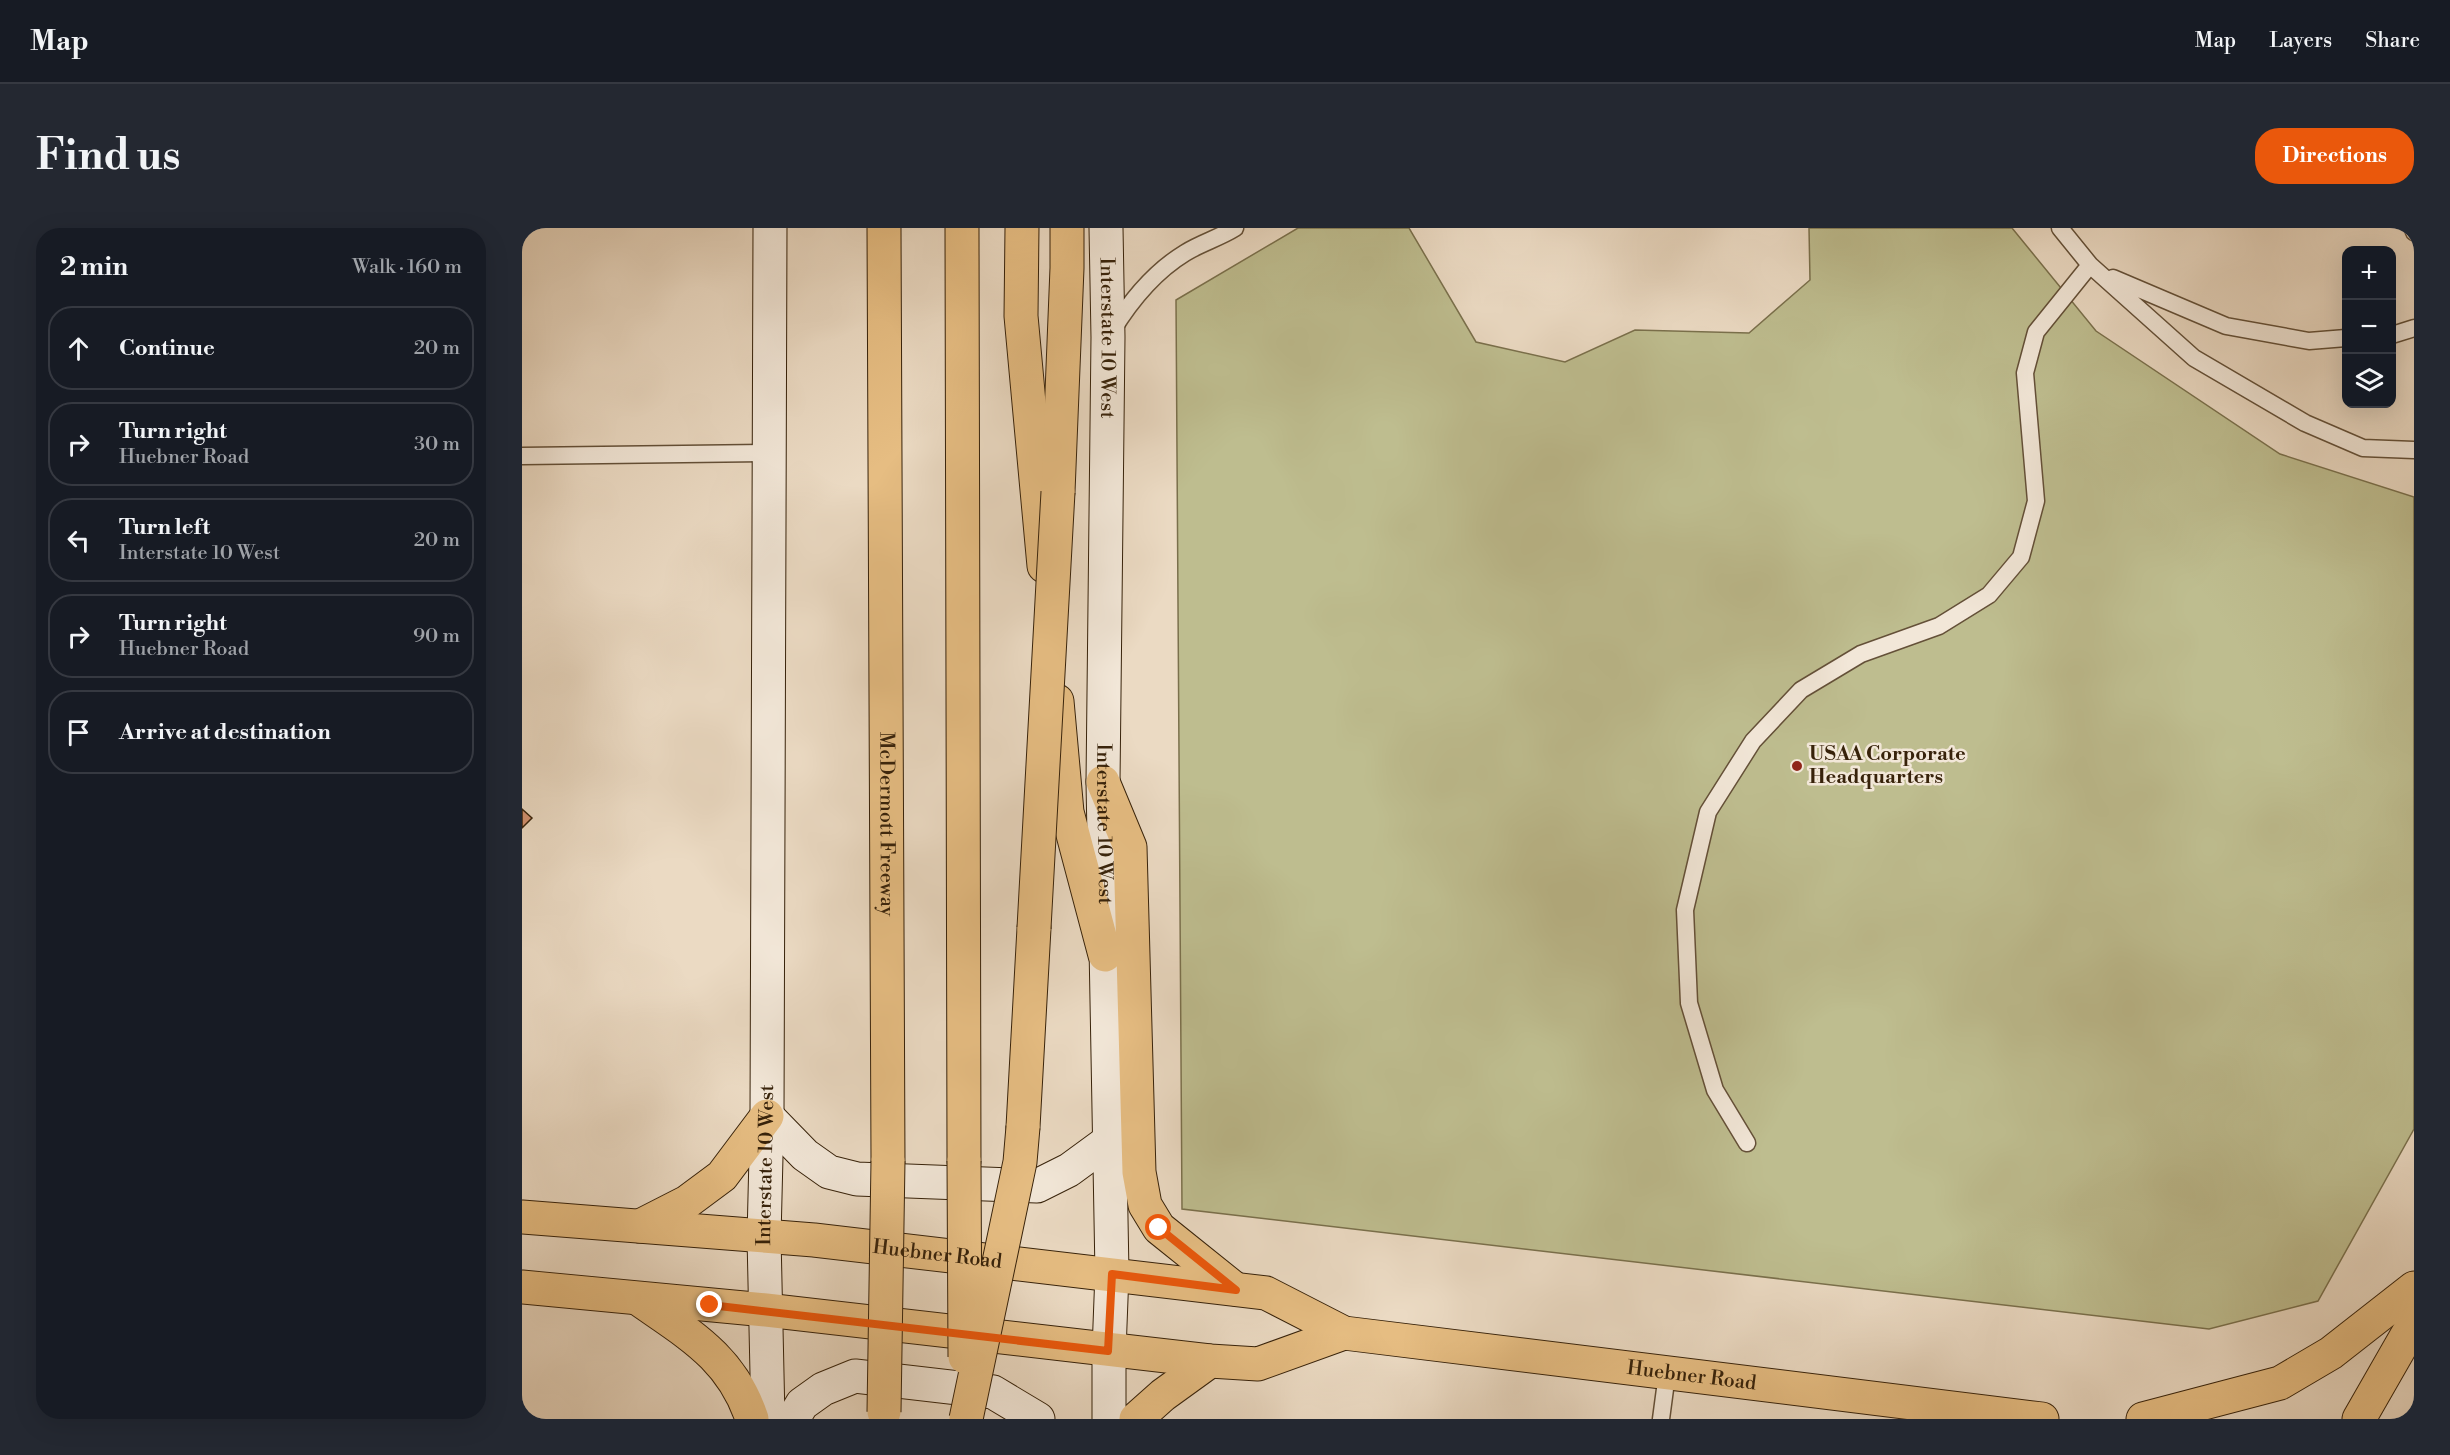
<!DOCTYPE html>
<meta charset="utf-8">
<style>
body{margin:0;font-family:"Libre Bodoni",serif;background:#242831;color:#f1f3f6}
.controls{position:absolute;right:18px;top:18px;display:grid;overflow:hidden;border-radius:12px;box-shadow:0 6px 24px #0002}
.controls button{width:54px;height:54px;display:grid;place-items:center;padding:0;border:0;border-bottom:2px solid #363941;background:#171b24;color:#f1f3f6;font:30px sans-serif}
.stop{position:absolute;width:18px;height:18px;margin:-14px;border:4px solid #ea580c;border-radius:50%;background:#fff}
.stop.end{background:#ea580c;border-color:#fff;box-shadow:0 2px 6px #0008}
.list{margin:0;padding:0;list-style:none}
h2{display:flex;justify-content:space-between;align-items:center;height:78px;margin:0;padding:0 24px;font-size:26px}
h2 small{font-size:20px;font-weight:400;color:#9ea1a6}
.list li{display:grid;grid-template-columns:39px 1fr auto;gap:18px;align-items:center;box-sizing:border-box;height:84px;margin:0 12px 12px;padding:0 12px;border:2px solid #363941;border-radius:24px}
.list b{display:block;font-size:22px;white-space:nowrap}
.list p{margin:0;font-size:20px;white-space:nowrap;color:#9ea1a6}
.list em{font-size:20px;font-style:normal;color:#9ea1a6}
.icon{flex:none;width:33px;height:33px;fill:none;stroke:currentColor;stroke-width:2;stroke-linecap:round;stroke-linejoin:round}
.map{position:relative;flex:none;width:1892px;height:1191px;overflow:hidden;border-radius:24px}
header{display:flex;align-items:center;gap:36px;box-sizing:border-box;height:84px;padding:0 30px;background:#171b24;border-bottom:2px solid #363941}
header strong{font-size:28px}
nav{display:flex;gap:33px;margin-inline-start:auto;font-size:21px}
.intro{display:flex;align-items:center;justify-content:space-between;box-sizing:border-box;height:144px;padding:0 36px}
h1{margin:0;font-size:42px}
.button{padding:15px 27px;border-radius:24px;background:#ea580c;color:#fff;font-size:21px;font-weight:700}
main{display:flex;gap:36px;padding:0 36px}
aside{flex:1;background:#171b24;border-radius:24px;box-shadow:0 6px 24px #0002}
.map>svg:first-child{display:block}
.green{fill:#bebd8f;stroke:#7a704c;stroke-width:1.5}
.building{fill:#d39271;stroke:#37220a;stroke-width:1.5}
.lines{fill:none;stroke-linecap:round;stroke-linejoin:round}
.lane-casing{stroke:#645038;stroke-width:19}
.secondary-casing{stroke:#37220a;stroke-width:35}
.primary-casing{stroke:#37220a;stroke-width:35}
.highway-casing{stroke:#37220a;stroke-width:35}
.lane{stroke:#f2e7d8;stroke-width:16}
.secondary{stroke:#f2e7d8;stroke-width:33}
.primary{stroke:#e6bd82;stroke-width:33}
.highway{stroke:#e6bd82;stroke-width:33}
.highway-bridge-casing{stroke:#37220a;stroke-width:35;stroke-linecap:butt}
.highway-bridge{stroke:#e6bd82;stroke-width:33}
.route{stroke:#ea580c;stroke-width:8}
.poi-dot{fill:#8f2418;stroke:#f2e7d8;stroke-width:2}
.labels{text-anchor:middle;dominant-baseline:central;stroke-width:5;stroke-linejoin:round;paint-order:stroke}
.street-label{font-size:20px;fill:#37220a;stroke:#f2e7d8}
.poi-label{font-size:20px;font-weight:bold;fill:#37220a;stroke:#f2e7d8;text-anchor:start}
</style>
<header>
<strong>Map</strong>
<nav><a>Map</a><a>Layers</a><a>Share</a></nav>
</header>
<div class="intro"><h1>Find us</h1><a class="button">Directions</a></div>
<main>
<aside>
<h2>2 min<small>Walk · 160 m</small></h2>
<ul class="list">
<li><svg class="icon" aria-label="ahead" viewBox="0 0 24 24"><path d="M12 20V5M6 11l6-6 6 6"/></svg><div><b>Continue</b></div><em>20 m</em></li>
<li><svg class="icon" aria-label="right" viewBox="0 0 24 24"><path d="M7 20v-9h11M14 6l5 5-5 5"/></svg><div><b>Turn right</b><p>Huebner Road</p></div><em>30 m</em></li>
<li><svg class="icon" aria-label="left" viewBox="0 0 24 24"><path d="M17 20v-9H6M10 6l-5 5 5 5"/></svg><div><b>Turn left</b><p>Interstate 10 West</p></div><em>20 m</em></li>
<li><svg class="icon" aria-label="right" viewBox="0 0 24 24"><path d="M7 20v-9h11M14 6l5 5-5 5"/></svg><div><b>Turn right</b><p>Huebner Road</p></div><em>90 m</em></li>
<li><svg class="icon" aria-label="arrive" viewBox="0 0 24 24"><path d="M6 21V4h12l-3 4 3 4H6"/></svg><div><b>Arrive at destination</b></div></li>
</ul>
</aside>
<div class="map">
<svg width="1892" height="1191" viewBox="0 0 1892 1191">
<rect width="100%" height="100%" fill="#ebdac3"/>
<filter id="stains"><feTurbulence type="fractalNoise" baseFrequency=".00333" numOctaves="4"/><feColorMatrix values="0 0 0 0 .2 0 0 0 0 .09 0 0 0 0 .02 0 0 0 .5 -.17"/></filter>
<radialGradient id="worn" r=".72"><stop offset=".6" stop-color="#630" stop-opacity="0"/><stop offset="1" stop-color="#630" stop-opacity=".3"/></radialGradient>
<path class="green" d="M776 0H887L954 114 1043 134 1113 102 1227 105 1288 52 1287 0H1490L1574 103 1758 226 1892 269V901L1796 1073 1687 1101 660 981 654 72Z"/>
<path class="building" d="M0 581 10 590 0 600Z"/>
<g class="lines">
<defs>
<path id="lane" d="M1538 0 1568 37 1672 130 1783 195 1841 220 1892 222
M1891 0 1892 4
M1591 50 1704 98 1787 113 1824 110
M590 103C609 72 632 44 663 25 679 15 697 10 713 0
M1870 107 1892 100
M0 228 247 225
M1225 915 1193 862 1167 775 1163 682 1186 584 1231 513 1279 462 1339 426 1417 398 1467 367 1499 329 1514 273 1503 145 1514 104 1568 37
M1139 1191 1145 1146"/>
<g id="secondary">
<path id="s1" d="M584 0 586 109 581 554 590 1045 587 1123V1191"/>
<path d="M245 888 283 927 307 944 335 951 515 958 547 942 588 912"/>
<path id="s2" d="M246 1191 242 1009 245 888 248 0"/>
<path d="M271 1191 280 1176 301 1161 333 1148 471 1164 516 1191"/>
</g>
<g id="primary">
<path d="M581 554 608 619 617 944 623 977 637 1000 713 1061"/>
<path id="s3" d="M0 989 292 1012 744 1065 822 1105 1520 1191"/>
<path d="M118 998 165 974 200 948 245 888"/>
<path d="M0 1059 244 1082 688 1133 736 1136 822 1105"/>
<path d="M118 1072C168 1107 210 1130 230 1191"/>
<path d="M614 1191 641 1167 688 1133"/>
<path d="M1621 1191 1758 1155 1809 1125 1892 1060"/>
<path d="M1837 1191 1892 1095"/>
</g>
<g id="highway">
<path id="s4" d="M362 0 366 933"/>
<path d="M440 0 442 933"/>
<path d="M500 0 499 88 522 338"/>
<path d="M536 264 545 40V0"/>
<path d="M535 473 545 584 583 727"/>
<path d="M501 899 512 700"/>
</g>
</defs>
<use href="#lane" class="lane-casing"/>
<use href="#secondary" class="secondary-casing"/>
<use href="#primary" class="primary-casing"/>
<use href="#highway" class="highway-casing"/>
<use href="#lane" class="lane"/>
<use href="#secondary" class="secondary"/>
<use href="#primary" class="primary"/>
<use href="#highway" class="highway"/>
<defs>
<path id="highway-bridge" d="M512 700 536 264
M442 933 443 1129
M362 1184 366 933
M444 1191 498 934 501 899"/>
</defs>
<use href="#highway-bridge" class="highway-bridge-casing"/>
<use href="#highway-bridge" class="highway-bridge"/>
</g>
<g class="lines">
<path class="route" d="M188 1077 586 1123 590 1046 714 1062 637 1000"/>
</g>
<circle class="poi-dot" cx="1275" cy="538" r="6"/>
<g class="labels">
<g class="street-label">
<text stroke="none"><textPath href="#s1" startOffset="110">Interstate 10 West</textPath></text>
<text stroke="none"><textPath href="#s4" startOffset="596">McDermott Freeway</textPath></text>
<text stroke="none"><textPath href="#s1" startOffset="596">Interstate 10 West</textPath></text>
<text stroke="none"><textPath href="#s2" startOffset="254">Interstate 10 West</textPath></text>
<text stroke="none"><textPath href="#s3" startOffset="417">Huebner Road</textPath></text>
<text stroke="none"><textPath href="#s3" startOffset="1186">Huebner Road</textPath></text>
</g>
<g class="poi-label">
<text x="1287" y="526">USAA Corporate<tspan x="1287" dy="23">Headquarters</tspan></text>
</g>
</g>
<rect width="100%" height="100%" filter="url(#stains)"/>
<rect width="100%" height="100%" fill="url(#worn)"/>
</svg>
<div class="controls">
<button>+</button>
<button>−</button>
<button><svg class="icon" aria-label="layers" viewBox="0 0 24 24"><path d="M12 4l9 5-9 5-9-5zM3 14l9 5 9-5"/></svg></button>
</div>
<div class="stop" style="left:637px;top:1000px"></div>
<div class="stop end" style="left:188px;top:1077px"></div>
</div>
</main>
